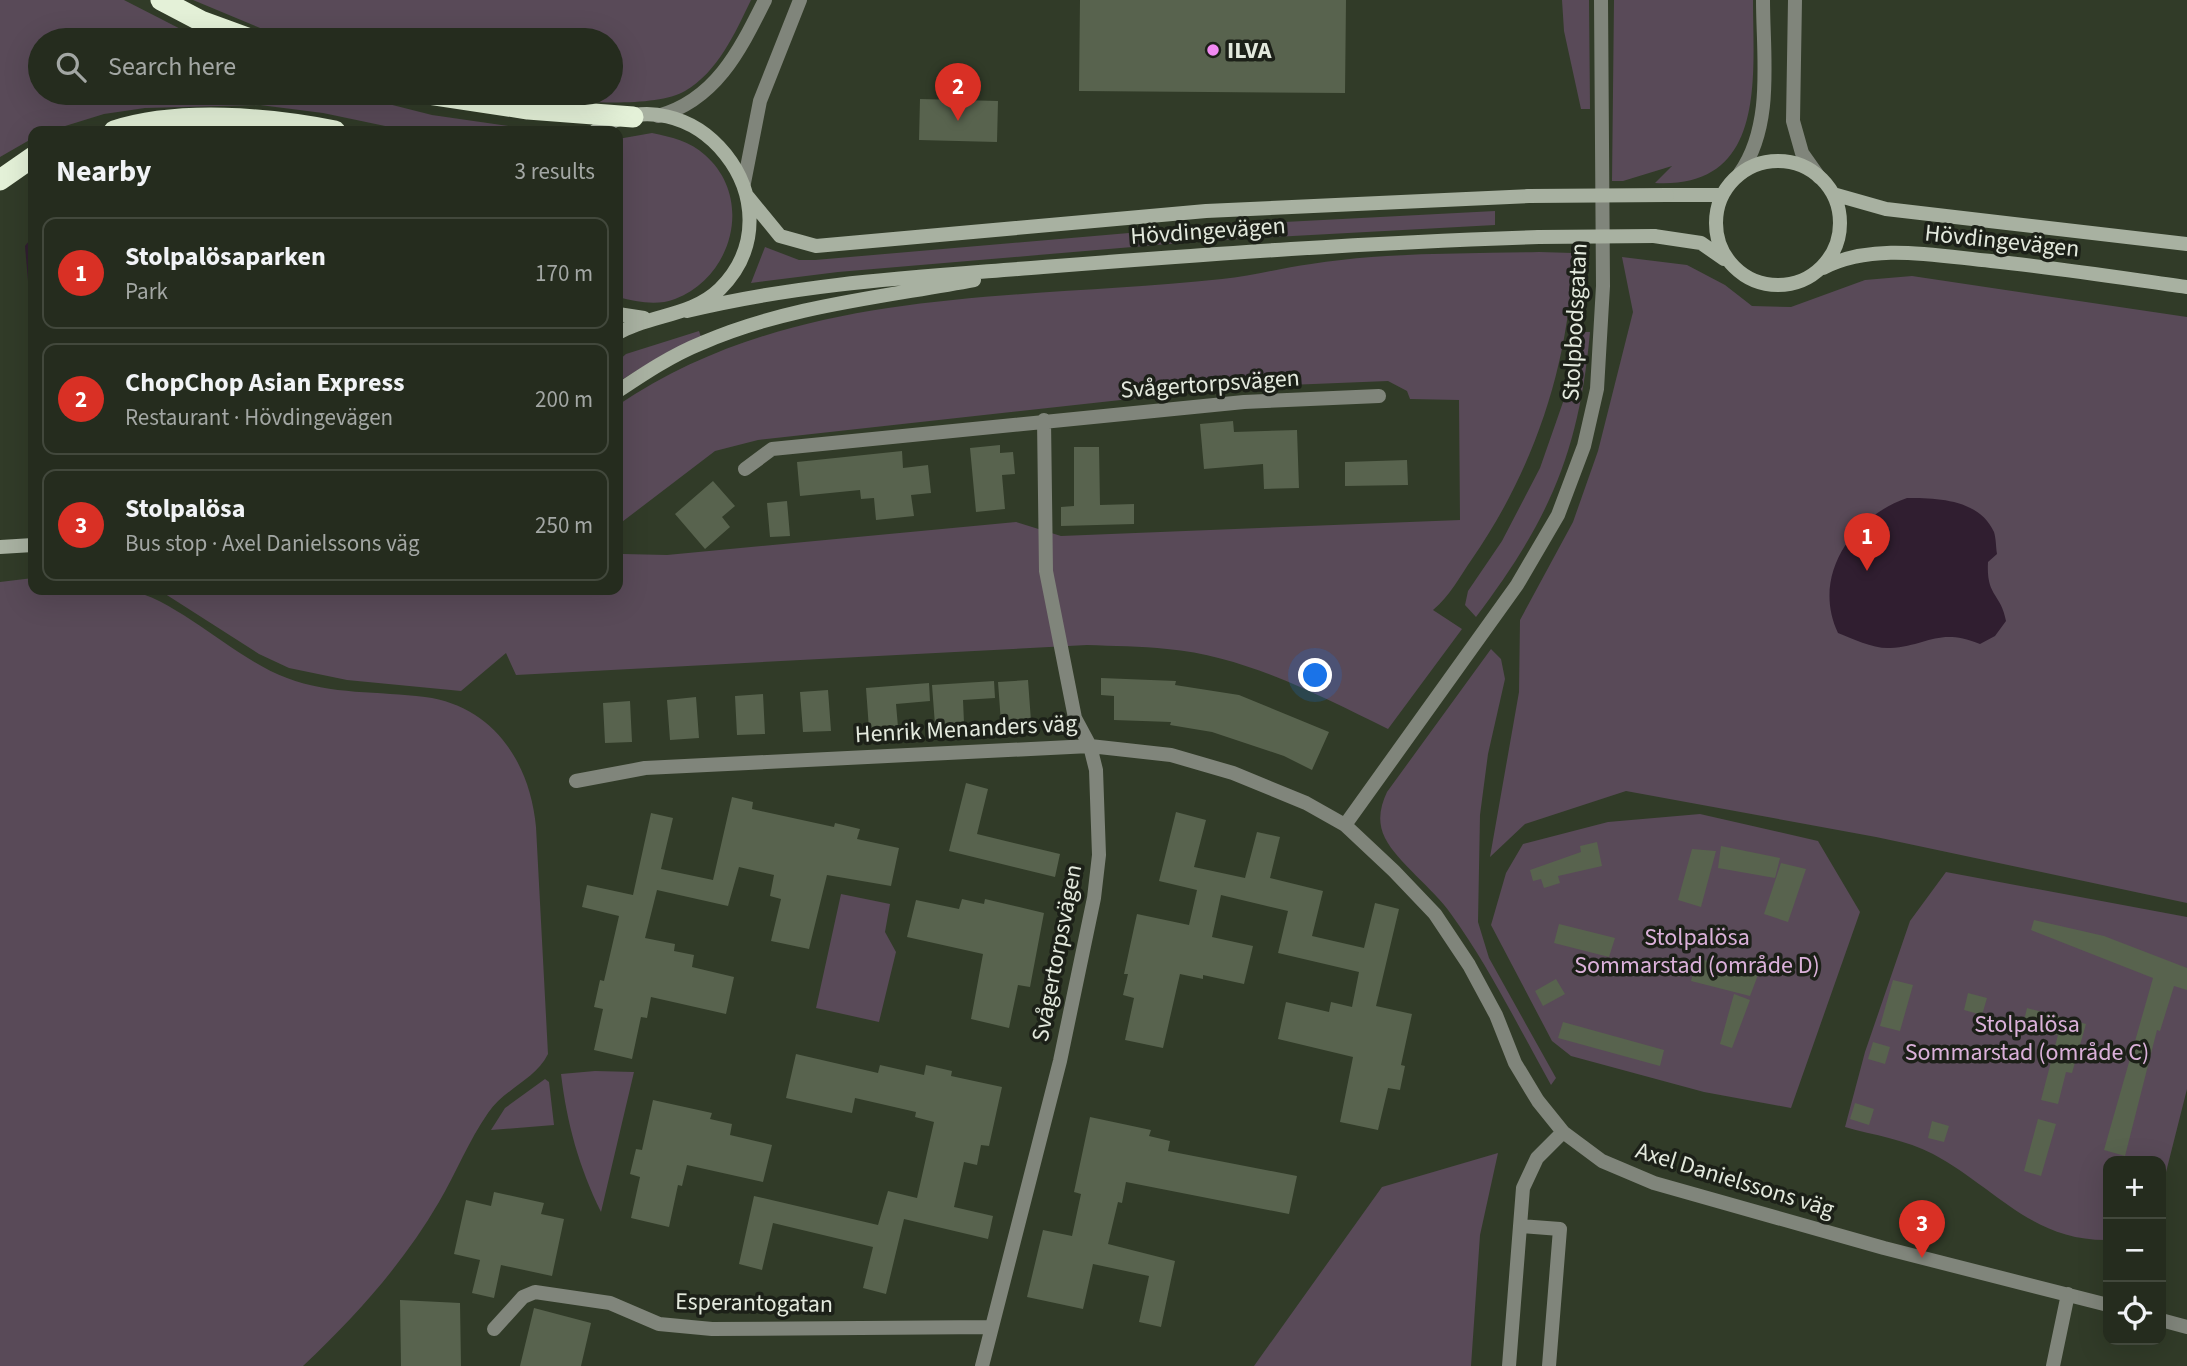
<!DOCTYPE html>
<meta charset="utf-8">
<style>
body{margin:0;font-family:"Source Sans 3",sans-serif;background:#2d3427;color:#f1f3f6}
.controls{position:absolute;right:21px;bottom:21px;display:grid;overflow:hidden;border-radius:14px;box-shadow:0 7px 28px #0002}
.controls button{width:63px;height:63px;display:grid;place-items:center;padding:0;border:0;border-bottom:2px solid #42483c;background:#252c1e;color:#f1f3f6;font:35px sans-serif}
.you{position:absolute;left:1316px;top:676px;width:24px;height:24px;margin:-18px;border:5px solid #fff;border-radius:50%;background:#1a73e8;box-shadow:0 0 0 10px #1a73e833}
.badge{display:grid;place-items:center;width:46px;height:46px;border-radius:50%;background:#d93025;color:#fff;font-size:23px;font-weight:700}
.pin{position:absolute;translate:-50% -58px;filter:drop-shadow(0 2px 4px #0008)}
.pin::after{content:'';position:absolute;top:37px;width:24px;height:21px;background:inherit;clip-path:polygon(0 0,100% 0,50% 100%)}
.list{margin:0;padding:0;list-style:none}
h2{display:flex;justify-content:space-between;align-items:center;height:91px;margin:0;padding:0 28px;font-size:30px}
h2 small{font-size:23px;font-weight:400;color:#a3a7a4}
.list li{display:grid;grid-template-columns:46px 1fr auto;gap:21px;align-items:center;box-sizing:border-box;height:112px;margin:0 14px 14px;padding:0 14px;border:2px solid #42483c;border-radius:14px}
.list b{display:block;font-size:26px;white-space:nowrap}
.list p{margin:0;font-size:23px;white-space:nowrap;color:#a3a7a4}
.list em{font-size:23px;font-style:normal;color:#a3a7a4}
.icon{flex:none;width:38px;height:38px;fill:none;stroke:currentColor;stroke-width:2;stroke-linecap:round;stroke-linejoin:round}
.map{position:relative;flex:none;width:2187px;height:1366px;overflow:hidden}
.search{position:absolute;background:#252c1e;box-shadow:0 7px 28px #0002;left:28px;top:28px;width:595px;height:77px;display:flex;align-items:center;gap:18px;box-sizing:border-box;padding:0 24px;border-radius:38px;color:#a3a7a4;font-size:26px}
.panel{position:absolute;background:#252c1e;box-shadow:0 7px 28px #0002;left:28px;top:126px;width:595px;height:469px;border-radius:14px}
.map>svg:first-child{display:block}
.green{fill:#594a58}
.water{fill:#301e30}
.building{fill:#58634e}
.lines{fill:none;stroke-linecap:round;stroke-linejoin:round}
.street{stroke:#80857b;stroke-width:14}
.secondary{stroke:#a8b1a1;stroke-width:14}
.highway{stroke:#e4f1d8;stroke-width:21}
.secondary-bridge{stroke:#a8b1a1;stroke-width:14}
.poi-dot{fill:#f28af2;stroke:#1c2018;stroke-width:2.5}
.labels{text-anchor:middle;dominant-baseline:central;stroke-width:7;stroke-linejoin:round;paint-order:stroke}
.poi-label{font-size:24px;font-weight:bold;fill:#e3e9dd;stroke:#1c2018;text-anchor:start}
.street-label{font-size:24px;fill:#e3e9dd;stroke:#1c2018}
.park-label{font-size:24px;fill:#dbb1da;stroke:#1c2018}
</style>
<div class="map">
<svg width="2187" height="1366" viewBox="0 0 2187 1366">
<rect width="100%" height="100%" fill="#313b28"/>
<path class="green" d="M0 0H124L202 40H40V93H345L432 115 542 131H409L323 113 260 105 145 108 104 114 49 131H33V138L0 157Z
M193 0H751C735 33 718 72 685 91 649 112 539 99 497 93H611V40H289Z
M1562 0H1589L1590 109H1581L1564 31Z
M1614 0H1753C1753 78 1767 189 1655 183L1672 166 1623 181H1612Z
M652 133C671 137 690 141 705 155 754 198 733 277 675 299 657 306 637 302 618 297V139Z
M1495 211V225L1203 241 838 272 751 283 765 247 799 260H815L1210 226Z
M1539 252 1573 253C1570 362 1535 468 1472 559 1460 576 1450 596 1433 610L1462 629 1388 729C1318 695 1246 656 1167 649 1141 646 1113 646 1087 645L516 675 506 653 461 691 347 680 289 668 259 654 159 590H618V541L623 554 667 555 1016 522 1061 536 1460 520 1459 400 1410 399 1407 391 1388 381 1239 387 758 440 715 451 618 525V405C797 284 1017 301 1222 279 1252 276 1281 268 1311 264 1386 252 1463 254 1539 252Z
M1622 257 1687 265 1725 285 1752 306 1791 307 1865 280 1912 276 2187 317V903L1876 837 1626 791 1525 824 1490 857 1519 692 1520 620 1573 522 1598 451 1633 312Z
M699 331 701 337 671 350 618 382V361L626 354Z
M1582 332H1590C1579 453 1549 520 1476 617L1465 605 1468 591 1502 541 1540 468 1569 385Z
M33 578V590C59 590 105 585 129 590 180 601 235 659 287 678 331 695 379 691 425 697 493 706 530 762 536 827L548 1054C535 1080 504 1089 488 1113 469 1140 456 1173 439 1202 402 1265 356 1316 303 1366H0V582Z
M1491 649 1501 659 1505 679 1488 754 1480 815 1478 922 1489 958 1556 1078 1551 1085C1519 1028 1490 968 1451 914 1434 889 1397 862 1385 838 1377 822 1380 807 1387 792Z
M1700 814 1818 841 1860 912 1791 1108 1704 1092 1571 1056 1552 1041 1491 925 1506 873 1523 844 1608 822Z
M1946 872 2187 917V1089L2161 1192V1161H2108V1240C2031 1241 1995 1187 1933 1154 1907 1140 1873 1135 1845 1127L1865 1052 1910 921Z
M841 894 890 904 885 932 896 952 879 1022 816 1008Z
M595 1071 634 1072 601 1212C579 1167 567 1124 561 1074Z
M545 1079 549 1082 554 1125 491 1130 505 1108Z
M1498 1153 1480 1235 1471 1366H1254L1382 1187Z"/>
<path class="water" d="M33 236V339L25 246Z
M1907 498C1937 498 1979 499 1994 532 1996 538 1996 548 1997 554L1988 562C1986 597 2001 593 2006 621L1995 636 1980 644C1938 627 1928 646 1890 648 1874 649 1853 639 1838 633 1811 576 1852 517 1907 498Z"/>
<path class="building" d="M1080 0H1346L1345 93 1079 91Z
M920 99 998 101 997 142 919 140Z
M1233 421 1234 432 1297 430 1299 488 1264 489 1263 464 1204 469 1200 424Z
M1000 445V453L1013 452 1015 474 1002 475 1005 509 976 512 970 448Z
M1074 447H1099L1100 505 1134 504V524L1061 526V507L1074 506Z
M902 451 903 468 928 465 931 493 911 495 914 516 876 520 874 498 861 499 860 490 800 496 797 462Z
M1407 460 1408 485 1345 486V462Z
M713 481 735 506 722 517 730 527 705 549 675 514Z
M787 501 790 536 770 537 767 503Z
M1101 678 1176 681 1175 685 1239 695 1329 732 1312 770 1284 756 1212 732 1170 725 1171 722 1114 720V696L1101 695Z
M1028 680 1031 721 1001 723 998 682Z
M994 681 995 698 963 700 964 723 935 725 932 685Z
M929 683 930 701 896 704 898 727 869 729 866 688Z
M828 690 831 731 803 732 800 692Z
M763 694 765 734 737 735 735 696Z
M696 697 699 738 670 740 667 700Z
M630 701 632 742 605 743 603 703Z
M966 783 988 789 977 834 1060 854 1055 877 949 851Z
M732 797 753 802 752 809 834 827 835 823 860 829 857 839 899 848 891 886 827 875 809 949 771 941 781 899 770 896 774 875 739 867 728 906 657 890 645 938 675 944 674 951 694 955 692 967 734 977 726 1014 651 997 647 1018 641 1017 632 1059 594 1050 603 1009 594 1007 600 980 604 981 619 916 582 907 587 885 633 895 651 813 673 818 661 869 713 880Z
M1176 812 1206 820 1194 867 1245 878 1257 832 1280 837 1270 878 1323 891 1312 936 1364 948 1375 903 1399 909 1376 1006 1412 1014 1401 1065 1405 1066 1400 1090 1388 1088 1378 1130 1340 1122 1353 1057 1278 1039 1286 1002 1329 1012 1331 1002 1352 1007 1359 972 1278 953 1288 911 1221 895 1212 937 1253 946 1244 984 1203 975V979L1180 974 1163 1048 1125 1040 1134 998 1123 995 1128 974H1124L1137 914 1189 925 1197 890 1159 881Z
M1597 842 1602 866 1558 876 1560 883 1544 888 1541 879 1533 881 1530 870 1581 852 1580 846Z
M1721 846 1780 858 1775 878 1718 868Z
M1692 849 1716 851 1701 907 1678 900Z
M1781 863 1806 869 1788 922 1764 914Z
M962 899 984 904 985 899 1044 913 1030 987 1018 985 1009 1028 971 1019 983 954 907 937 916 900 959 909Z
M2034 920 2104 936 2187 968V990L2174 986 2160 1031 2157 1030 2125 1156 2104 1150 2153 978 2031 930Z
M1559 924 1615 938 1609 957 1554 943Z
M1697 958 1758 975 1750 996 1691 981Z
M1556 979 1565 994 1543 1006 1535 991Z
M1893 980 1913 985 1900 1031 1880 1026Z
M1968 993 1987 998 1982 1015 1964 1010Z
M1734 994 1750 1000 1732 1048 1720 1044Z
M2027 1008 2086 1024 2072 1073 2066 1072 2058 1104 2041 1100 2058 1035 2023 1025Z
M1563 1022 1664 1050 1660 1066 1558 1038Z
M1873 1042 1890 1047 1885 1064 1868 1059Z
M796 1054 878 1073 880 1065 924 1075 926 1065 952 1071 951 1076 1002 1087 989 1146 981 1145 977 1165 964 1162 954 1207 993 1216 988 1239 904 1219 886 1294 863 1288 873 1247 773 1223 762 1270 739 1264 754 1196 878 1225 888 1191 917 1198 934 1122 915 1117 916 1112 855 1098 852 1113 786 1098Z
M653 1100 712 1113 710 1119 732 1124 730 1135 772 1145 763 1182 687 1165 682 1186 678 1185 669 1227 631 1218 640 1177 630 1174 636 1149 642 1150Z
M1855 1103 1874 1109 1869 1125 1850 1119Z
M1090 1117 1151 1130 1149 1136 1170 1141 1168 1151 1297 1176 1289 1214 1126 1182 1122 1203 1118 1202 1108 1244 1175 1261 1161 1327 1139 1322 1149 1276 1093 1264 1083 1309 1027 1297 1043 1230 1072 1236 1081 1194 1074 1192Z
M2038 1119 2056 1124 2041 1176 2024 1171Z
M1932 1121 1949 1126 1944 1142 1928 1138Z
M494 1192 544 1203 541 1214 564 1219 552 1276 501 1265 494 1298 472 1293 480 1260 454 1254 466 1200 491 1206Z
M400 1300 460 1303 461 1366H401Z
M534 1308 591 1323 581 1366H520Z"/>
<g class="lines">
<path class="street" d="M1795 0 1793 121 1802 153 1819 177
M658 116C716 100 740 50 765 0
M1740 173C1774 125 1763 56 1763 0
M744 183 760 101 800 0
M745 469 772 449 1244 402 1379 396
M576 781 645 768 1090 746 1171 755 1233 773 1306 803 1345 825 1394 871 1435 914 1469 965 1496 1015 1515 1063 1538 1101 1563 1132 1602 1161 1654 1183 1884 1248 2108 1305
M1345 825 1517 585 1558 515 1584 446 1597 389 1603 286 1601 0
M1521 1226 1560 1229 1549 1366
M2161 1320 2187 1327
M494 1329 523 1297 535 1292 610 1303 659 1324 712 1329 992 1327
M982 1366 1060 1061 1094 898 1099 855 1096 770 1090 746 1075 718 1046 571 1044 420
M1509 1366 1523 1188 1537 1158 1563 1132
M2053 1366 2068 1294"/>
<path class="secondary" d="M595 131C692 66 804 205 720 289 691 317 651 314 618 333
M1716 223a62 62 0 1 1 124 0a62 62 0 1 1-124 0Z
M1833 194 1886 209 2187 244
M1667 195H1722
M748 197 780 236 816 246 1206 211 1529 196
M1654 236 1701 243 1724 259
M1823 268C1873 242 1937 256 1991 261 2057 268 2122 278 2187 287
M687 311C808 282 920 277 1043 267 1209 254 1373 242 1539 237
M618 314 644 318
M618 391C645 373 672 355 702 343 787 306 883 297 974 280
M0 547 33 545"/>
<path class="highway" d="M161 0 201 21 253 40
M422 93 528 109 633 117
M114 131C179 110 269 118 335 131
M0 180 33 157"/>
<path class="secondary-bridge" d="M1529 196 1667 195
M1539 237 1654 236"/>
</g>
<circle class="poi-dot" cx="1213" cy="50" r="7"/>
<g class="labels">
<g class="poi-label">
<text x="1227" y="50">ILVA</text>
</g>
<g class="street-label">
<text transform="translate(1208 231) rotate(-4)">Hövdingevägen</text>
<text transform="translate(2002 241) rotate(6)">Hövdingevägen</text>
<text transform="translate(1575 322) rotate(-87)">Stolpbodsgatan</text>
<text transform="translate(1210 384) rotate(-4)">Svågertorpsvägen</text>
<text transform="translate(966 729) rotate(-3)">Henrik Menanders väg</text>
<text transform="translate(1057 953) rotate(-79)">Svågertorpsvägen</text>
<text transform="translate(1735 1180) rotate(17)">Axel Danielssons väg</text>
<text transform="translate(754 1303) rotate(1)">Esperantogatan</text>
</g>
<g class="park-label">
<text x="1697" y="937">Stolpalösa<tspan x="1697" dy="28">Sommarstad (område D)</tspan></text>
<text x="2027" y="1024">Stolpalösa<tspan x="2027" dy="28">Sommarstad (område C)</tspan></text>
</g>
</g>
</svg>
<div class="controls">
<button>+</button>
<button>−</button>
<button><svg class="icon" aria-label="locate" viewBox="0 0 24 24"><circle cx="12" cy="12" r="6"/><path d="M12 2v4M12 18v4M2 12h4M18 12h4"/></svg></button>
</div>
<div class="you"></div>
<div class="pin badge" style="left:1867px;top:571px">1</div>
<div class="pin badge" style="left:958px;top:121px">2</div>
<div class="pin badge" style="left:1922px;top:1258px">3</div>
<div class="search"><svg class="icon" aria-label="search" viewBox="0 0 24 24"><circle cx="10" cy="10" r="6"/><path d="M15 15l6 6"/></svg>Search here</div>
<section class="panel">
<h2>Nearby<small>3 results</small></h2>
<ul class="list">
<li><span class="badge">1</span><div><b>Stolpalösaparken</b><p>Park</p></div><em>170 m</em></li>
<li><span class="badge">2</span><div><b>ChopChop Asian Express</b><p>Restaurant · Hövdingevägen</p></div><em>200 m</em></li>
<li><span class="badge">3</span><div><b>Stolpalösa</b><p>Bus stop · Axel Danielssons väg</p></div><em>250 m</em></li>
</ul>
</section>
</div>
